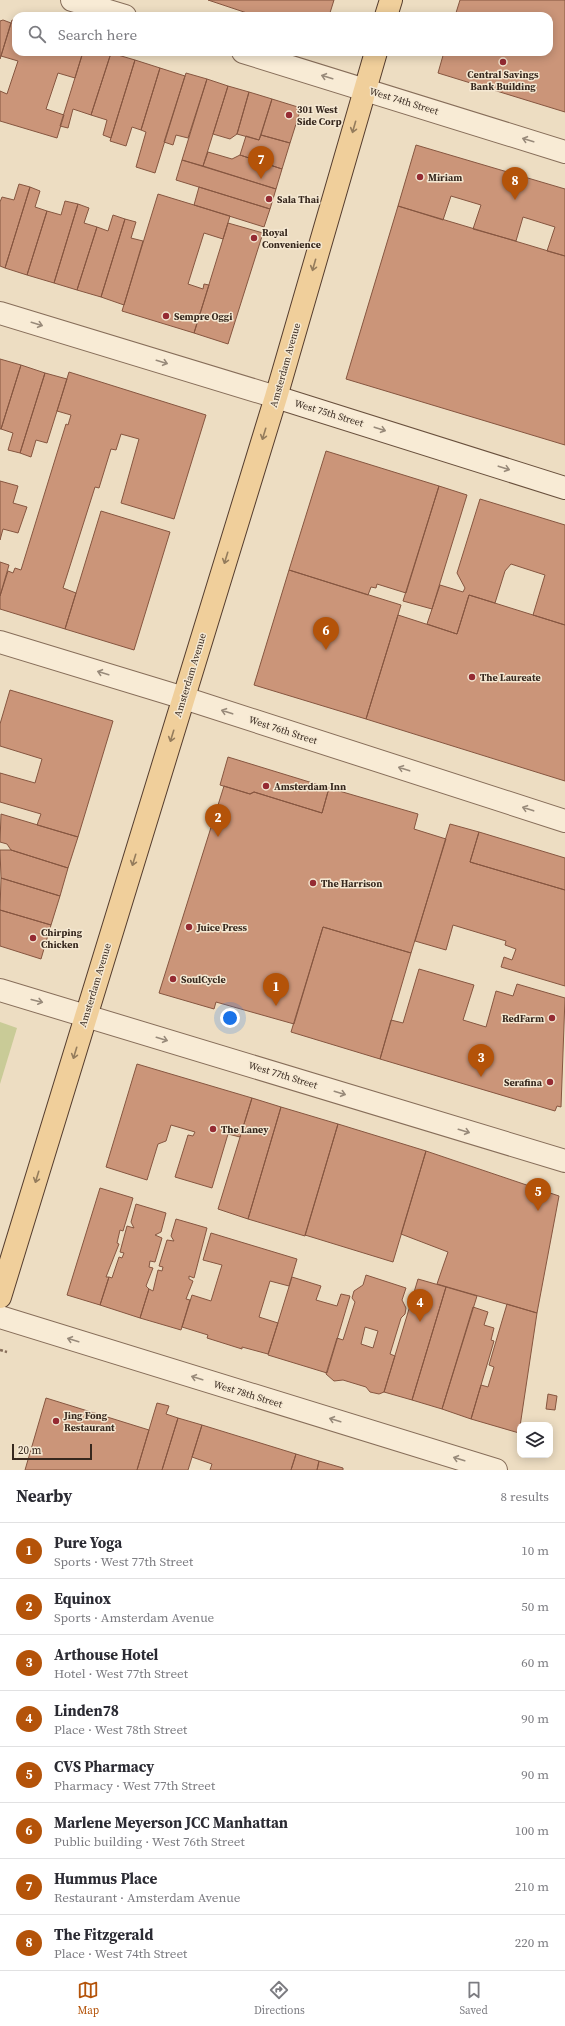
<!DOCTYPE html>
<meta charset="utf-8">
<style>
body{margin:0;font-family:"Source Serif 4",serif;background:#f2f2f3;color:#2b2b33}
.controls{position:absolute;right:12px;bottom:12px;display:grid;overflow:hidden;border-radius:8px;box-shadow:0 2px 10px #0003}
.controls button{width:36px;height:36px;display:grid;place-items:center;padding:0;border:0;border-bottom:1px solid #e1e1e2;background:#fff;color:#2b2b33;font:20px sans-serif}
.scale{position:absolute;left:12px;bottom:10px;width:80px;box-sizing:border-box;padding-left:4px;border:2px solid #37281e;border-top:0;font-size:11px;line-height:14px;white-space:nowrap;color:#37281e;-webkit-text-stroke:3px #f5e8d2;paint-order:stroke}
.you{position:absolute;left:230px;top:1018px;width:14px;height:14px;margin:-10px;border:3px solid #fff;border-radius:50%;background:#1a73e8;box-shadow:0 0 0 6px #1a73e833}
.badge{display:grid;place-items:center;width:26px;height:26px;border-radius:50%;background:#b45309;color:#fff;font-size:13px;font-weight:700}
.pin{position:absolute;translate:-50% -33px;filter:drop-shadow(0 1px 2px #0008)}
.pin::after{content:'';position:absolute;top:21px;width:14px;height:12px;background:inherit;clip-path:polygon(0 0,100% 0,50% 100%)}
.list{margin:0;padding:0;list-style:none}
h2{display:flex;justify-content:space-between;align-items:center;height:52px;margin:0;padding:0 16px;font-size:17px}
h2 small{font-size:13px;font-weight:400;color:#7c7c81}
.list li{display:grid;grid-template-columns:26px 1fr auto;gap:12px;align-items:center;box-sizing:border-box;height:56px;padding:0 16px;border-top:1px solid #e1e1e2}
.list b{display:block;font-size:15px;white-space:nowrap}
.list p{margin:0;font-size:13px;white-space:nowrap;color:#7c7c81}
.list em{font-size:13px;font-style:normal;color:#7c7c81}
.icon{flex:none;width:22px;height:22px;fill:none;stroke:currentColor;stroke-width:2;stroke-linecap:round;stroke-linejoin:round}
.map{position:relative;flex:none;width:565px;height:1470px;overflow:hidden}
.search{position:absolute;background:#fff;box-shadow:0 2px 10px #0003;left:12px;right:12px;top:12px;height:44px;display:flex;align-items:center;gap:10px;box-sizing:border-box;padding:0 14px;border-radius:12px;color:#7c7c81;font-size:15px}
.sheet{height:500px;background:#fff}
nav{display:flex;justify-content:space-around;align-items:center;box-sizing:border-box;height:56px;border-top:1px solid #e1e1e2;background:#fff;font-size:11px;color:#7c7c81}
nav a{display:grid;justify-items:center;gap:2px}
nav .on{color:#b45309}
.map>svg:first-child{display:block}
.green{fill:#c9cb97}
.building{fill:#cb9579;stroke:#865640;fill-rule:evenodd}
.lines{fill:none;stroke-linecap:round;stroke-linejoin:round}
.minor-casing{stroke:#876e5a;stroke-width:24}
.secondary-casing{stroke:#69503d;stroke-width:24}
.primary-casing{stroke:#553d2e;stroke-width:24}
.path{stroke:#876e5a;stroke-width:2.5;stroke-dasharray:3 2;stroke-linecap:butt}
.minor{stroke:#f8ebd5;stroke-width:22}
.secondary{stroke:#f8ebd5;stroke-width:22}
.primary{stroke:#f0cf9b;stroke-width:22}
.oneway{stroke:#988a7a}
.oneway2{stroke:#947c5c}
.poi-dot{fill:#952b33;stroke:#f5e8d2;stroke-width:1.5}
.labels{text-anchor:middle;dominant-baseline:central;stroke-width:3;stroke-linejoin:round;paint-order:stroke}
.poi-label{font-size:10px;font-weight:bold;fill:#37281e;stroke:#f5e8d2;text-anchor:start}
.street-label{font-size:10px;fill:#37281e;stroke:#f5e8d2}
</style>
<div class="map">
<svg width="565" height="1470" viewBox="0 0 565 1470">
<rect width="100%" height="100%" fill="#edddc2"/>
<path class="green" d="M0 1022 17 1028 0 1084Z"/>
<path class="building" d="M208 0H334L329 16H256Z
M460 0H565V112L438 73 444 52H549V16H455Z
M3 20 11 23 0 59V21Z
M12 20 16 21V52H83L75 78 58 73 46 109 64 115 57 138 0 121V91L7 94 18 61 1 56Z
M83 52 111 53 91 115 73 109 68 128 60 126Z
M111 53 135 60 111 138 103 135 107 120 91 115Z
M135 60 160 68 141 130 132 127 126 146 110 141Z
M160 68 185 76 155 173 136 167 146 132 141 130Z
M186 73 207 79 188 138 176 135 173 145 164 142Z
M207 79 228 86 203 166 182 160Z
M228 86 249 92 237 134 230 139 213 134Z
M249 92 272 99 259 140 237 134Z
M272 99 301 108 290 143 261 135Z
M261 135 290 143 282 169 240 155 246 136 259 140Z
M416 145 565 189V256L547 251 555 227 523 217 516 241 473 229 481 205 451 196 443 220 398 206Z
M208 152 232 159 240 155 282 169 276 189 203 166Z
M182 160 276 189 270 209 176 180Z
M19 184 30 187 5 268 0 266V202L2 197 14 200Z
M30 187 40 191 35 207 47 211 27 275 5 268Z
M199 187 270 209 264 227 194 205Z
M158 194 230 216 223 239 204 233 188 284 203 289 204 284 209 285 194 333 122 311Z
M65 201 78 204 54 283 27 275 47 211 61 215Z
M78 204 89 208 84 223 97 227 77 290 54 283Z
M398 206 565 256V445L346 379Z
M113 215 125 219 101 297 77 290 97 227 108 231Z
M125 219 136 222 131 238 143 241 124 305 101 297Z
M228 223 263 233 228 344 194 333Z
M0 359 21 365 1 429H0Z
M21 365 45 373 20 453 8 450 13 433 1 429Z
M69 372 206 415 174 519 121 503 139 439 121 434 116 450 111 449 99 488 95 487 63 588 76 593 65 629 0 609V596L8 571 13 573 15 568 21 570 66 424 68 425 71 415 57 411Z
M45 373 67 379 47 443 36 440 31 457 20 453Z
M326 451 439 486 406 593 377 584 376 588 371 587 368 595 289 570Z
M0 481 18 486 13 503 27 507 18 533 3 529 0 540Z
M439 486 467 495 432 609 403 601Z
M480 499 565 525V625L533 615 545 575 511 564 505 571 495 603 469 595 457 634 427 624 440 585 463 592 465 588 457 573Z
M101 511 170 532 134 650 65 629Z
M0 562 9 565 0 596Z
M289 570 401 605 366 719 254 685Z
M469 595 565 625V781L366 719 398 615 457 634Z
M10 690 113 721 78 837 37 825 41 814 0 802V773L35 783 42 759 0 746V724Z
M228 757 329 788 322 813 254 792 250 794 220 785Z
M224 786 250 794 254 792 322 813 329 788 418 814 414 829 446 839 411 953 323 927 294 1024 216 1002 214 1009 159 993Z
M1 814 78 837 68 868 11 850 7 844 0 842Z
M450 824 479 832 470 862 565 890V986L501 967 504 957 512 960 516 949 505 945 506 941 453 925 446 950 415 941Z
M479 832 565 858V890L470 862Z
M0 850H11L68 868 60 896 1 878Z
M1 878 60 896 51 925 0 910Z
M0 910 51 925 41 959 0 946Z
M323 927 411 953 380 1059 291 1032Z
M419 969 474 985 463 1020 486 1027 496 991 513 996 517 984 565 998 561 1107 557 1106 555 1111 380 1059 391 1020 403 1023Z
M137 1064 252 1098 240 1137 228 1134 212 1188 175 1177 188 1135 193 1136 195 1132 171 1125 166 1141 158 1144 147 1180 106 1167Z
M252 1098 281 1107 248 1219 218 1209Z
M281 1107 338 1124 305 1236 248 1219Z
M338 1124 426 1151 393 1262 305 1235Z
M426 1151 559 1196 537 1313 437 1284 448 1252 401 1234Z
M100 1188 133 1198 123 1231 120 1230 117 1243 119 1244 106 1277H109L100 1305 67 1295Z
M136 1204 166 1213 161 1232 155 1235 162 1238 155 1262 150 1261 149 1267 153 1268 146 1286 149 1289 140 1318 100 1305 109 1277 112 1278 119 1257 122 1258 124 1253 120 1252 127 1226 134 1228 131 1222Z
M176 1219 207 1228 194 1278 189 1276V1279L193 1281 186 1299 190 1300 181 1330 140 1318 149 1289 153 1291 158 1270 162 1271 163 1267 159 1266 167 1240 174 1241 171 1236Z
M211 1233 297 1259 289 1286 270 1281 259 1317 278 1323 268 1354 242 1347V1349L207 1338 208 1335 182 1327 192 1295 211 1301 222 1265 203 1260Z
M366 1275 406 1288 402 1300 406 1308 405 1314 401 1318 390 1354 395 1356 384 1392 379 1394 370 1392 366 1387 343 1380 334 1381 326 1374 337 1338 343 1340 355 1302 352 1298 354 1291 363 1285ZM365 1327 378 1331 373 1348 361 1344Z
M292 1277 321 1286 316 1300 337 1306 341 1294 350 1296 327 1373 268 1355Z
M418 1279 446 1287 412 1400 384 1392Z
M446 1287 477 1296 442 1409 412 1400Z
M507 1304 537 1313 519 1433 471 1419 481 1385 488 1387 494 1367 489 1365Z
M473 1307 488 1312 484 1325 494 1328 491 1340 494 1341 471 1419 442 1409Z
M548 1394 557 1396 555 1410 546 1409Z
M46 1398 149 1430 137 1470H25Z
M157 1403 169 1406 166 1414 178 1418 162 1470H137Z
M178 1418 202 1425 188 1470H162Z
M202 1425 296 1454 291 1470H210L212 1464 192 1457Z
M296 1454 319 1461 317 1470H291Z
M319 1461 343 1468V1470H317Z"/>
<g class="lines">
<defs>
<path id="minor" d="M72 0 125 16
M243 52 565 152
M0 313 276 397
M0 642 184 698 565 821
M0 990 565 1161
M0 1317 496 1470"/>
<path id="secondary" d="M276 397 565 488"/>
<path id="primary" d="M386 16 391 0
M0 1297 276 397 376 52"/>
</defs>
<use href="#minor" class="minor-casing"/>
<use href="#secondary" class="secondary-casing"/>
<use href="#primary" class="primary-casing"/>
<path class="path" d="M0 1350 7 1352"/>
<use href="#minor" class="minor"/>
<use href="#secondary" class="secondary"/>
<use href="#primary" class="primary"/>
</g>
<defs><path id="oneway-shaft" d="M-6 0H5M1.5-3L5.5 0L1.5 3" fill="none" stroke-width="1.6" stroke-linecap="round" stroke-linejoin="round"/></defs>
<g class="oneway">
<use href="#oneway-shaft" transform="translate(327 77) rotate(-163)"/>
<use href="#oneway-shaft" transform="translate(528 140) rotate(-163)"/>
<use href="#oneway-shaft" transform="translate(37 324) rotate(17)"/>
<use href="#oneway-shaft" transform="translate(162 362) rotate(17)"/>
<use href="#oneway-shaft" transform="translate(380 429) rotate(18)"/>
<use href="#oneway-shaft" transform="translate(504 468) rotate(18)"/>
<use href="#oneway-shaft" transform="translate(103 673) rotate(-163)"/>
<use href="#oneway-shaft" transform="translate(227 712) rotate(-162)"/>
<use href="#oneway-shaft" transform="translate(404 769) rotate(-162)"/>
<use href="#oneway-shaft" transform="translate(528 809) rotate(-162)"/>
<use href="#oneway-shaft" transform="translate(37 1001) rotate(14)"/>
<use href="#oneway-shaft" transform="translate(162 1039) rotate(17)"/>
<use href="#oneway-shaft" transform="translate(340 1093) rotate(17)"/>
<use href="#oneway-shaft" transform="translate(464 1131) rotate(17)"/>
<use href="#oneway-shaft" transform="translate(73 1340) rotate(-163)"/>
<use href="#oneway-shaft" transform="translate(197 1378) rotate(-163)"/>
<use href="#oneway-shaft" transform="translate(335 1420) rotate(-163)"/>
<use href="#oneway-shaft" transform="translate(459 1459) rotate(-163)"/>
</g>
<g class="oneway2">
<use href="#oneway-shaft" transform="translate(354 127) rotate(106)"/>
<use href="#oneway-shaft" transform="translate(314 265) rotate(106)"/>
<use href="#oneway-shaft" transform="translate(264 434) rotate(107)"/>
<use href="#oneway-shaft" transform="translate(226 558) rotate(107)"/>
<use href="#oneway-shaft" transform="translate(172 736) rotate(107)"/>
<use href="#oneway-shaft" transform="translate(134 860) rotate(107)"/>
<use href="#oneway-shaft" transform="translate(75 1053) rotate(107)"/>
<use href="#oneway-shaft" transform="translate(37 1177) rotate(107)"/>
</g>
<g class="poi-dot">
<circle cx="503" cy="62" r="4"/>
<circle cx="289" cy="115" r="4"/>
<circle cx="420" cy="177" r="4"/>
<circle cx="269" cy="199" r="4"/>
<circle cx="254" cy="238" r="4"/>
<circle cx="166" cy="316" r="4"/>
<circle cx="472" cy="677" r="4"/>
<circle cx="266" cy="786" r="4"/>
<circle cx="313" cy="883" r="4"/>
<circle cx="189" cy="927" r="4"/>
<circle cx="33" cy="938" r="4"/>
<circle cx="173" cy="979" r="4"/>
<circle cx="552" cy="1018" r="4"/>
<circle cx="550" cy="1082" r="4"/>
<circle cx="213" cy="1129" r="4"/>
<circle cx="56" cy="1421" r="4"/>
</g>
<g class="labels">
<g class="poi-label">
<text x="503" y="74" text-anchor="middle">Central Savings<tspan x="503" dy="12">Bank Building</tspan></text>
<text x="297" y="109">301 West<tspan x="297" dy="12">Side Corp</tspan></text>
<text x="428" y="177">Miriam</text>
<text x="277" y="199">Sala Thai</text>
<text x="262" y="232">Royal<tspan x="262" dy="12">Convenience</tspan></text>
<text x="174" y="316">Sempre Oggi</text>
<text x="480" y="677">The Laureate</text>
<text x="274" y="786">Amsterdam Inn</text>
<text x="321" y="883">The Harrison</text>
<text x="197" y="927">Juice Press</text>
<text x="41" y="932">Chirping<tspan x="41" dy="12">Chicken</tspan></text>
<text x="181" y="979">SoulCycle</text>
<text x="544" y="1018" text-anchor="end">RedFarm</text>
<text x="542" y="1082" text-anchor="end">Serafina</text>
<text x="221" y="1129">The Laney</text>
<text x="64" y="1415">Jing Fong<tspan x="64" dy="12">Restaurant</tspan></text>
</g>
<g class="street-label">
<text transform="translate(404 101) rotate(17)">West 74th Street</text>
<text transform="translate(285 365) rotate(-74)">Amsterdam Avenue</text>
<text transform="translate(329 413) rotate(17)">West 75th Street</text>
<text transform="translate(190 675) rotate(-73)">Amsterdam Avenue</text>
<text transform="translate(283 730) rotate(18)">West 76th Street</text>
<text transform="translate(95 985) rotate(-73)">Amsterdam Avenue</text>
<text transform="translate(283 1075) rotate(17)">West 77th Street</text>
<text transform="translate(248 1394) rotate(17)">West 78th Street</text>
</g>
</g>
</svg>
<div class="controls">
<button><svg class="icon" aria-label="layers" viewBox="0 0 24 24"><path d="M12 4l9 5-9 5-9-5zM3 14l9 5 9-5"/></svg></button>
</div>
<div class="scale">20 m</div>
<div class="you"></div>
<div class="pin badge" style="left:276px;top:1006px">1</div>
<div class="pin badge" style="left:218px;top:837px">2</div>
<div class="pin badge" style="left:481px;top:1077px">3</div>
<div class="pin badge" style="left:420px;top:1322px">4</div>
<div class="pin badge" style="left:538px;top:1211px">5</div>
<div class="pin badge" style="left:326px;top:650px">6</div>
<div class="pin badge" style="left:261px;top:179px">7</div>
<div class="pin badge" style="left:515px;top:200px">8</div>
<div class="search"><svg class="icon" aria-label="search" viewBox="0 0 24 24"><circle cx="10" cy="10" r="6"/><path d="M15 15l6 6"/></svg>Search here</div>
</div>
<section class="sheet">
<h2>Nearby<small>8 results</small></h2>
<ul class="list">
<li><span class="badge">1</span><div><b>Pure Yoga</b><p>Sports · West 77th Street</p></div><em>10 m</em></li>
<li><span class="badge">2</span><div><b>Equinox</b><p>Sports · Amsterdam Avenue</p></div><em>50 m</em></li>
<li><span class="badge">3</span><div><b>Arthouse Hotel</b><p>Hotel · West 77th Street</p></div><em>60 m</em></li>
<li><span class="badge">4</span><div><b>Linden78</b><p>Place · West 78th Street</p></div><em>90 m</em></li>
<li><span class="badge">5</span><div><b>CVS Pharmacy</b><p>Pharmacy · West 77th Street</p></div><em>90 m</em></li>
<li><span class="badge">6</span><div><b>Marlene Meyerson JCC Manhattan</b><p>Public building · West 76th Street</p></div><em>100 m</em></li>
<li><span class="badge">7</span><div><b>Hummus Place</b><p>Restaurant · Amsterdam Avenue</p></div><em>210 m</em></li>
<li><span class="badge">8</span><div><b>The Fitzgerald</b><p>Place · West 74th Street</p></div><em>220 m</em></li>
</ul>
</section>
<nav>
<a class="on"><svg class="icon" aria-label="map" viewBox="0 0 24 24"><path d="M3 6l6-2 6 2 6-2v14l-6 2-6-2-6 2zM9 4v14M15 6v14"/></svg>Map</a>
<a><svg class="icon" aria-label="directions" viewBox="0 0 24 24"><path d="M12 3l9 9-9 9-9-9zM9 14v-3h6M13 9l2 2-2 2"/></svg>Directions</a>
<a><svg class="icon" aria-label="saved" viewBox="0 0 24 24"><path d="M7 4h10v16l-5-4-5 4z"/></svg>Saved</a>
</nav>
